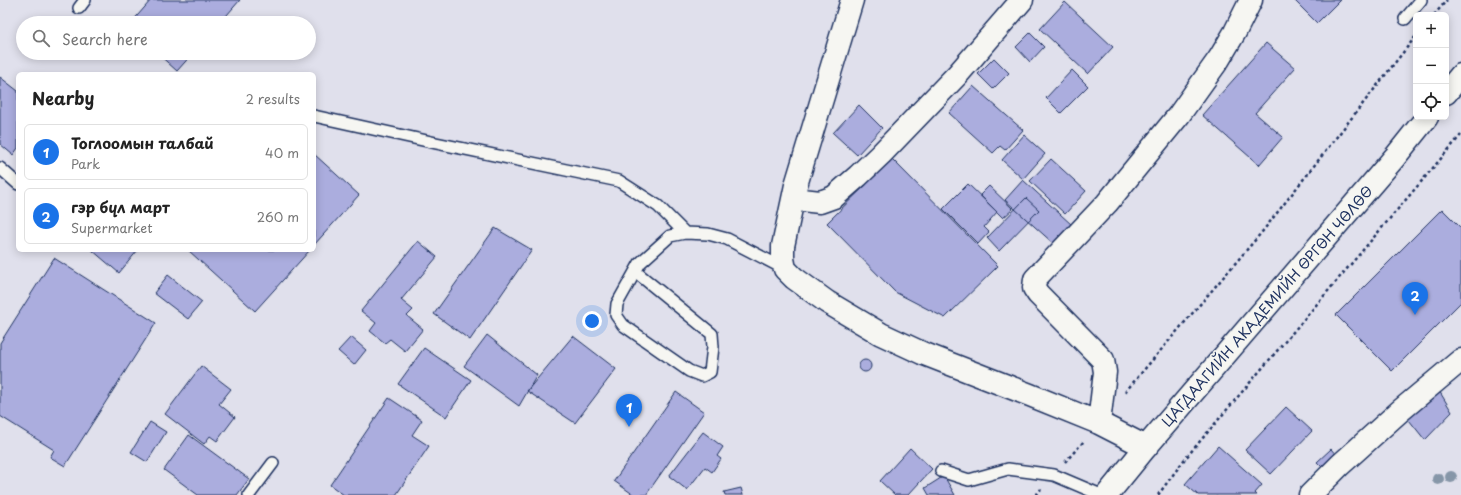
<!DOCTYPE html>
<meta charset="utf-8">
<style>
body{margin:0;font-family:"Playpen Sans",sans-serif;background:#f6f6f6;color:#222}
.controls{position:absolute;right:12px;top:12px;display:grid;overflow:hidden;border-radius:6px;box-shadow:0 2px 10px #0003}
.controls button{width:36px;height:36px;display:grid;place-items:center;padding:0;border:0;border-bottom:1px solid #e0e0e0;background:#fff;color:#222;font:20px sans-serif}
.you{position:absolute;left:592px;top:321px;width:14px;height:14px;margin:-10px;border:3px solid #fff;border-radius:50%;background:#1a73e8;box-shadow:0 0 0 6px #1a73e833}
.badge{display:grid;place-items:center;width:26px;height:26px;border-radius:50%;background:#1a73e8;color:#fff;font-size:13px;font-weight:700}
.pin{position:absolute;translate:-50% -33px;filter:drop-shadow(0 1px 2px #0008)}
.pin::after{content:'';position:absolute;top:21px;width:14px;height:12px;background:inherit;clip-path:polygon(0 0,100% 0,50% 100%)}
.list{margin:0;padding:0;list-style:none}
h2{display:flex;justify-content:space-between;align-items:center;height:52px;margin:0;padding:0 16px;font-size:17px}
h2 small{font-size:13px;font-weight:400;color:#767676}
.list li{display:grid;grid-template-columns:26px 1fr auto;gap:12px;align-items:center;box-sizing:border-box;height:56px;margin:0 8px 8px;padding:0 8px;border:1px solid #e0e0e0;border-radius:6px}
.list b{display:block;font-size:15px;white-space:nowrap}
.list p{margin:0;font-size:13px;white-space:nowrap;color:#767676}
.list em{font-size:13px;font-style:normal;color:#767676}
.icon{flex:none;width:22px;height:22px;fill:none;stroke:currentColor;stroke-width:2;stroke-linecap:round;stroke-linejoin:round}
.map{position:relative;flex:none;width:1461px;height:495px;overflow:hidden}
.search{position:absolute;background:#fff;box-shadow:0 2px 10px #0003;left:16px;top:16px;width:300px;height:44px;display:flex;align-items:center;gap:10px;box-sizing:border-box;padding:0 14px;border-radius:22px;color:#767676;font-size:15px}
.panel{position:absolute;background:#fff;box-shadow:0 2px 10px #0003;left:16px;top:72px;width:300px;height:180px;border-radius:6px}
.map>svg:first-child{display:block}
.building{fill:#abadde;stroke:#1b2f5e}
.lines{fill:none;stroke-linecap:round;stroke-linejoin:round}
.lane-casing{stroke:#1b2f5e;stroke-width:14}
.street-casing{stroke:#1b2f5e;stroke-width:25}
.highway-casing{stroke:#1b2f5e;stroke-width:25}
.path{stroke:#1b2f5e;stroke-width:2.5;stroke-dasharray:3 3;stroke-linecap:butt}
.lane{stroke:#f6f6f2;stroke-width:11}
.street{stroke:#f6f6f2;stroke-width:22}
.highway{stroke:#f6f6f2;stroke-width:22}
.tree{fill:#8696a8}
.labels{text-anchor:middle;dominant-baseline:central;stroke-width:3;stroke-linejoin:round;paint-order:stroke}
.street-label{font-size:14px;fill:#1b2f5e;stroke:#f6f6f2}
</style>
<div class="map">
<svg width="1461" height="495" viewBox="0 0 1461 495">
<rect width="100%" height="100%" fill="#e0e0ec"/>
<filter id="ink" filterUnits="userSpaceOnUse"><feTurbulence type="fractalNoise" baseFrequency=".025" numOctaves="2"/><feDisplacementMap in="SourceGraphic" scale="8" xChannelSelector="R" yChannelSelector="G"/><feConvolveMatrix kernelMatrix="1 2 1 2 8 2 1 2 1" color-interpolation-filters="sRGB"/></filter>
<g filter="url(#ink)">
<path class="building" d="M151 0H240L220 23H131Z
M1294 0H1340L1317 23Z
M1065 2 1113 47 1088 74 1040 29Z
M1030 33 1044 47 1030 62 1016 47Z
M1266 43 1295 68 1255 113 1283 137 1259 165 1202 115Z
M157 53H193L177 71Z
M994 58 1009 73 993 89 978 74Z
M1072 70 1088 86 1061 113 1046 98Z
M0 77 18 91V148L13 155 0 144Z
M973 86 1023 130 1005 150 1000 146 993 153 949 113Z
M859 105 882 128 857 155 833 133Z
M1024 135 1045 154 1023 179 1002 160Z
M314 154 359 195 314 245Z
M892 159 998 266 945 318 895 292 827 223Z
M1051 159 1086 191 1065 214 1030 181Z
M1023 180 1072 225 1054 244 1005 200Z
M968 184 997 212 984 227 989 232 978 244 943 209Z
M989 186 1013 209 1003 218 980 195Z
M1026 198 1039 210 999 251 987 238Z
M1442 209 1461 228V302L1392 371 1336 315Z
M495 228 532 250 470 340 434 314Z
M418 241 437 257 401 300 413 310 407 316 423 329 405 351 390 339 385 343 370 331 376 323 361 311Z
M92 250H138L119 273Z
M188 250H310L255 311Z
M54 258 156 323 65 466 50 457 54 450 0 416V343Z
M168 275 202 302 188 319 154 293Z
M487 335 537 375 519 406 464 366Z
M573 336 616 369 575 423 527 391Z
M351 337 366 350 354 365 338 351Z
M424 348 471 380 446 417 398 384Z
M859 366a6 6 0 1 1 12 0a6 6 0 1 1-12 0Z
M201 366 231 389 219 404 235 417 217 441 210 436 204 444 165 414Z
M1438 389 1452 412 1425 440 1405 415Z
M676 392 704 412 646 495H634L614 481Z
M389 398 422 420 412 435 429 446 396 495H344L330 485Z
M1286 407 1312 431 1271 474 1245 450Z
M150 422 166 432 147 462 131 452Z
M703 432 723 447 717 456 721 459 712 472 705 467 687 490 669 476Z
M189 435 249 479 237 495H198L164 470Z
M1218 446 1262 485 1255 493 1257 495H1198L1185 484Z
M910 448 932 469 908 495H895L880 481Z
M1331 449 1337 456 1324 469 1317 462Z
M944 476 955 495H929L925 488Z
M741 488 743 495H725L724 492Z"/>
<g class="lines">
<defs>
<path id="lane" d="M79 8 85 0
M1405 19 1421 0
M314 116 436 143 619 181 658 206 685 233
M0 168 18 184
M636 272 712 334 713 347 710 372 702 376 689 371 623 325 616 315 617 304 640 263 670 236 685 233 708 234 727 239 785 269
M941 471 969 480 1008 469 1054 475 1101 495
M249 495 273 463"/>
<path id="street" d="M852 0 796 185 783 246V259L785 269 794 278 827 302 881 334 922 353 1030 395 1099 423 1146 447
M793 199 820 202 834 197 858 176 881 154 958 74 1022 0
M1099 423 1105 372 1103 360 1038 294 1034 288 1035 279 1107 203 1179 115 1219 59 1235 32 1251 0
M1310 495 1340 465 1400 411 1461 360"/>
<path id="highway" d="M1446 93 1461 75
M1107 495 1146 447 1395 157 1427 117"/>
</defs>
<use href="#lane" class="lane-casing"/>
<use href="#street" class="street-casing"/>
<use href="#highway" class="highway-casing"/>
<path class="path" d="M1434 15 1447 0
M1125 392 1262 232 1416 36
M1065 462 1085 440
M1036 495 1041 489
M1158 495 1184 460 1461 135"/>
<use href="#lane" class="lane"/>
<use href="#street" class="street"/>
<use href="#highway" class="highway"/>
</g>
<g class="tree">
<circle cx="1451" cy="477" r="6"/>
<circle cx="1438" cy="479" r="6"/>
</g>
</g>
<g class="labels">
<g class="street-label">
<text transform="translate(1267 306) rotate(-49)">ЦАГДААГИЙН АКАДЕМИЙН ӨРГӨН ЧӨЛӨӨ</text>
</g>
</g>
</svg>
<div class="controls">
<button>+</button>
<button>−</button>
<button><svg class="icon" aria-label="locate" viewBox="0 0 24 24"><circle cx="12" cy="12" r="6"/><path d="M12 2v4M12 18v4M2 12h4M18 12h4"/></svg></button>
</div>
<div class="you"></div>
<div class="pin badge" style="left:629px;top:427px">1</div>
<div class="pin badge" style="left:1415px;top:315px">2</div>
<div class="search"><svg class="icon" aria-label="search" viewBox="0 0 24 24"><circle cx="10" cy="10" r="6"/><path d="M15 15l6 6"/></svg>Search here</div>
<section class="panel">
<h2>Nearby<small>2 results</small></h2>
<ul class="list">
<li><span class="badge">1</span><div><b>Тоглоомын талбай</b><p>Park</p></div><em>40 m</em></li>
<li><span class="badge">2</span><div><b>гэр бүл март</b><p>Supermarket</p></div><em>260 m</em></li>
</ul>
</section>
</div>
